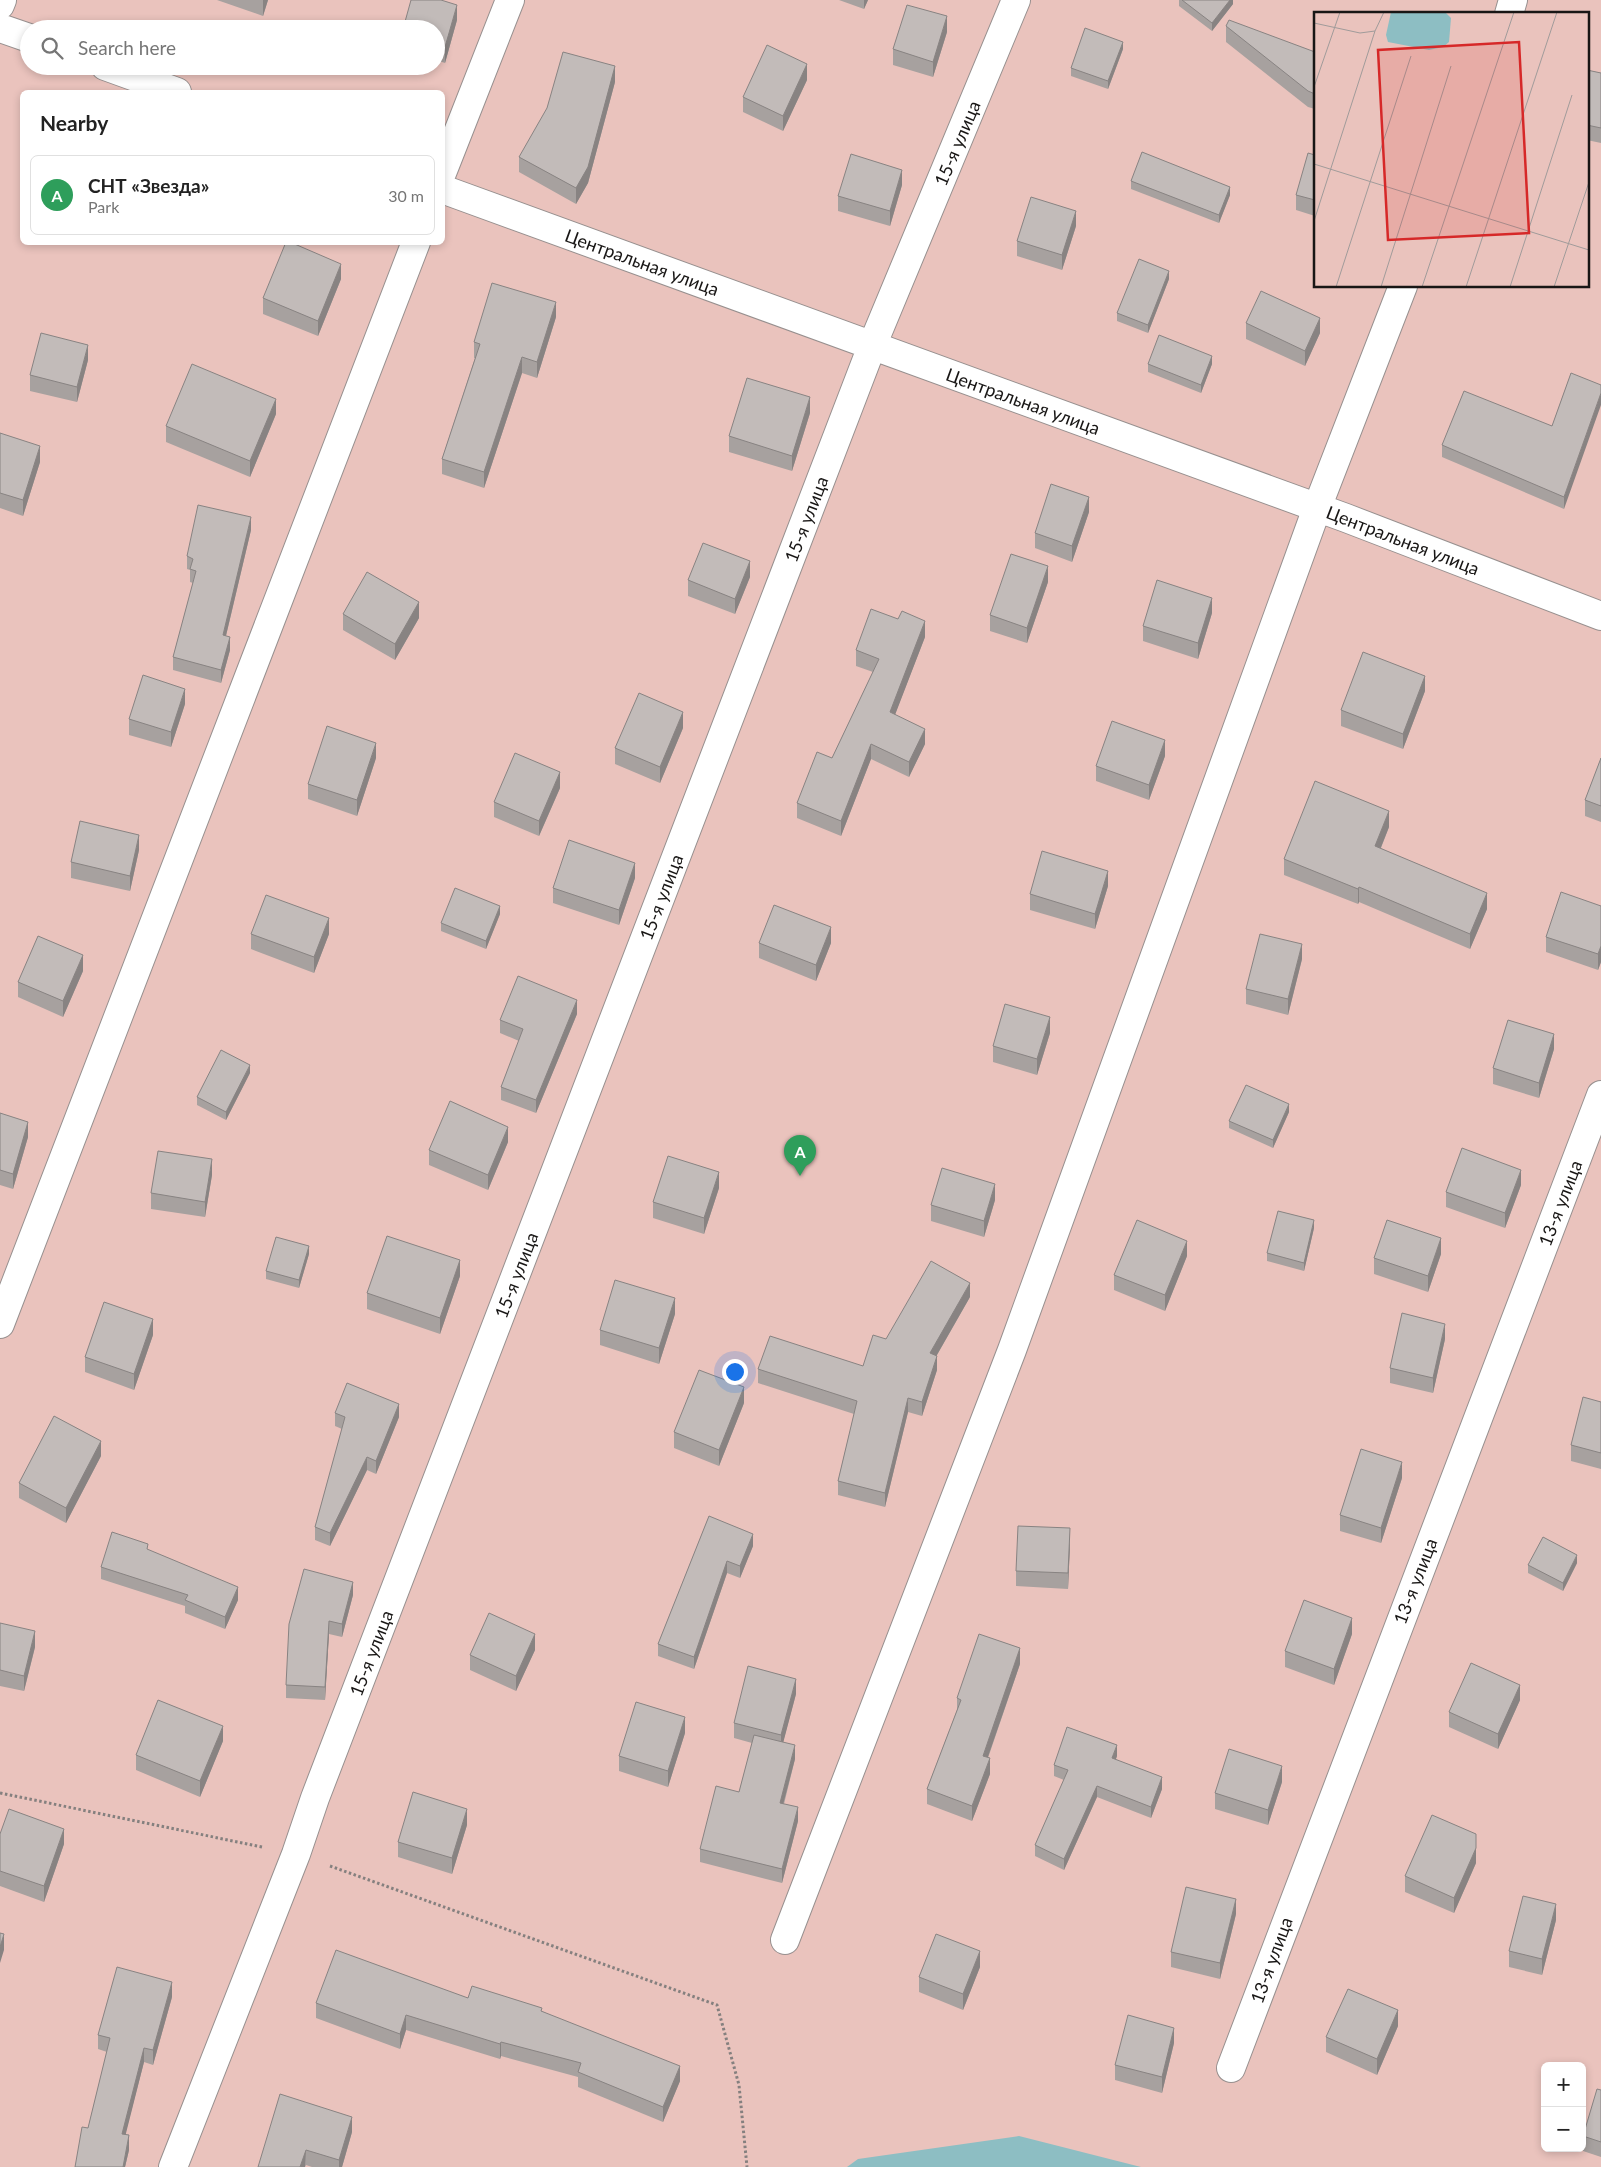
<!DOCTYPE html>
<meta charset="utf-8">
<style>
body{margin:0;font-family:Lato,sans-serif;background:#f2f2f2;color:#222}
.controls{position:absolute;right:15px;bottom:15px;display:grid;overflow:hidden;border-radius:8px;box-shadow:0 2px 8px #0003}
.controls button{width:45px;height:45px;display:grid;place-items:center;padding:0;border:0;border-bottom:1px solid #e0e0e0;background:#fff;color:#222;font:25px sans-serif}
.you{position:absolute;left:734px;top:1371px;width:18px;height:18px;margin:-12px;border:4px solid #fff;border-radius:50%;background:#1a73e8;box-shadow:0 0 0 8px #1a73e833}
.badge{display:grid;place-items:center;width:32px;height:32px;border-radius:50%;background:#277178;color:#fff;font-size:16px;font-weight:700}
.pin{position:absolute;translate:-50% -41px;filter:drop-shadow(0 1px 2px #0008)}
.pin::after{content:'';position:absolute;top:26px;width:18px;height:15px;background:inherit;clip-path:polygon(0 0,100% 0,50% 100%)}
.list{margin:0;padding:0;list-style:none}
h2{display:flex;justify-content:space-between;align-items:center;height:65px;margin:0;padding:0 20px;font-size:21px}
h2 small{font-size:16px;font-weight:400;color:#767676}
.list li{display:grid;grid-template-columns:32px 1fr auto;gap:15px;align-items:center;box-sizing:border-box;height:80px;margin:0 10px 10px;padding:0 10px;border:1px solid #e0e0e0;border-radius:8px}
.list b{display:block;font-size:19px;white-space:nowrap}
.list p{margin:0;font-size:16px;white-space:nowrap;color:#767676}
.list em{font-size:16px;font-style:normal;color:#767676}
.icon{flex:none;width:28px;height:28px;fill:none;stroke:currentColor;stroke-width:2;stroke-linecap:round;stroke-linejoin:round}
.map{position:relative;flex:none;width:1601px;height:2167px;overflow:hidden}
.search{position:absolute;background:#fff;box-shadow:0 2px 8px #0003;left:20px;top:20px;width:425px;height:55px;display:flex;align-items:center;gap:12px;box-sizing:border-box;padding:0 18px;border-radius:28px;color:#767676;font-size:19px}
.panel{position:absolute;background:#fff;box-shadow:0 2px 8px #0003;left:20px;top:90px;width:425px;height:155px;border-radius:8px}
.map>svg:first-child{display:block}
.green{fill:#eac3bd;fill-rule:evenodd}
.water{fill:#8dbec3}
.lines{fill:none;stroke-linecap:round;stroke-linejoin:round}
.minor-casing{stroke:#97908f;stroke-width:30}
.path{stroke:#85807f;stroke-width:3;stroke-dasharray:2.5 2.5;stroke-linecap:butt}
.minor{stroke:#fff;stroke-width:28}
.wall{fill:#a7a19f}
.shaded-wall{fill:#888382}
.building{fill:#c2bbb9;stroke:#888382}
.labels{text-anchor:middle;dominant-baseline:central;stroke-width:4.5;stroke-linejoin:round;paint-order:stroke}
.street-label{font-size:18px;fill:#181615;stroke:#fff}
.inset-road{fill:none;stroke:#a09b9a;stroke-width:1}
.view{fill:#d62828;fill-opacity:0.15;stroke:#d62828;stroke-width:2.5}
.inset-edge{fill:none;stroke:#181615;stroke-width:2.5}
</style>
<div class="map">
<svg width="1601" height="2167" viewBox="0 0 1601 2167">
<rect width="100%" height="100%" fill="#fbf3f2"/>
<path class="green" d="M0 0H1601V2167H0ZM1315 14H1587V286H1315ZM29 29H436V66H29ZM22 92H442V242H22ZM1545 2066H1582V2148H1545Z"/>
<path class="water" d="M1019 2136 1141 2167H847L858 2159Z"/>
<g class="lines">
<defs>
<path id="minor" d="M0 5 2 0
M1509 14 1513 0
M0 28 29 38
M105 66 177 92
M442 173 510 0
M442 189 1346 518 1601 616
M0 1324 416 242
M785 1940 1012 1350 1317 508 1403 286
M1231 2068 1601 1095
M173 2167 296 1854 315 1798 872 346 1016 0"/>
</defs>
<use href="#minor" class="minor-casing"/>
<path class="path" d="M0 1793 262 1847
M330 1866 717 2005 739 2085 747 2167"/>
<use href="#minor" class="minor"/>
</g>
<path class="wall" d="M217 0H268L263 16Z
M839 0H868L864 9Z
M1179 0H1233V4L1212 31 1179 6Z
M457 20 445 63 436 60V29Z
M1226 26 1315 52V109L1308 107 1226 42Z
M947 32 933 77 893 65V49Z
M1123 49 1108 89 1071 76V68Z
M1587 70 1601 73V143L1587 140Z
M807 80 783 131 743 112V97Z
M615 82 588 183 576 204 519 172V157Z
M1315 155V216L1296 210V195Z
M1131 181 1230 195 1219 223 1131 189Z
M902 185 890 226 838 211V196Z
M1076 226 1062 270 1017 256V241Z
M341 279 318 336 263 314V298Z
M1169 279 1148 333 1117 321V313Z
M556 317 537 378 522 373 484 488 442 474V459L475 358H474V342Z
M1246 323 1320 333 1305 366 1246 339Z
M88 360 77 402 30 391V375Z
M1148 364H1212L1201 393 1148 372Z
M1571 373 1564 509 1442 457V445L1552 426Z
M810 413 792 471 729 452V436Z
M276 414 250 477 166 442V426Z
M0 433 40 462 23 516 0 508Z
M1089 512 1072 562 1035 548V533Z
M251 530 226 636 230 650 221 683 173 670V657L193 583 190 582V570L187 569V556Z
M750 577 735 614 688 596V580Z
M1048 582 1027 643 990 631V615Z
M1212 613 1198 659 1143 641V626Z
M343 614 419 618 395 660 343 630Z
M925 637 895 714 925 744 909 777 871 759 841 836 797 818V803L832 758 873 672 856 666V650Z
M1425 691 1403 749 1341 726V710Z
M185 704 171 747 129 735V719Z
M683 728 660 783 615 764V748Z
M1165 756 1149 800 1096 781V766Z
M376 758 357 816 308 799V784Z
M1601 758V822L1585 816V800Z
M560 788 539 836 494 817V802Z
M1389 827 1381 848 1487 909 1470 949 1359 902 1358 904 1284 875V859Z
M139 850 130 891 71 878V862Z
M635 878 619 925 553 903V888Z
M1108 886 1095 929 1030 910V894Z
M1601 906V962L1598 970 1546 952V937Z
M500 914 486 949 441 931V923Z
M251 934H329L314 973 251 949Z
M759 943H831L816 981 759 958Z
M1302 959 1288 1015 1246 1004V989Z
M83 971 63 1017 18 997V982Z
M577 1014 536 1113 501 1100V1087L519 1041 500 1033V1020Z
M1050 1033 1037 1075 993 1062V1046Z
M1554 1049 1539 1098 1493 1084V1068Z
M250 1073 226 1120 197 1105V1097Z
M1289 1112 1273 1148 1229 1128V1121Z
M0 1113 28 1137 13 1189 0 1185Z
M508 1142 488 1190 429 1165V1150Z
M212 1175 205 1217 151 1209V1193Z
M1521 1185 1505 1228 1446 1207V1192Z
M719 1188 704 1234 653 1218V1202Z
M995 1200 984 1237 931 1221V1205Z
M1314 1228 1304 1271 1267 1261V1253Z
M309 1254 299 1288 266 1279V1271Z
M1441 1254 1428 1292 1374 1274V1258Z
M1187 1256 1165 1311 1114 1290V1275Z
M460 1276 440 1334 367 1309V1293Z
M970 1297 937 1355V1370L922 1416 908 1412 885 1507 838 1495V1481L854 1414 758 1383V1369L863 1366 886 1339Z
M675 1314 659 1364 600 1345V1330Z
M153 1335 134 1390 85 1372V1357Z
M1445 1339 1433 1393 1390 1383V1368Z
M1601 1402V1469L1571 1461V1445Z
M744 1403 719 1466 674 1448V1432Z
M335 1413 399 1417 376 1474 367 1470 330 1546 315 1540V1527L342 1429 335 1426Z
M101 1456 66 1523 19 1498V1483Z
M1402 1478 1381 1543 1340 1531V1515Z
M709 1516 753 1546 740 1578 727 1573 694 1669 658 1656V1644Z
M1070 1544 1068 1589 1016 1586V1571Z
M148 1550 238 1600 225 1629 185 1613V1606L101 1579V1567Z
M1577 1563 1563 1591 1528 1573V1565Z
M353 1582V1595L342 1637 329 1634 325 1700 286 1698V1685Z
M0 1623 35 1647 24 1691 0 1686Z
M1352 1634 1334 1685 1285 1667V1651Z
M535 1650 516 1691 470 1670V1655Z
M1020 1664 988 1758 990 1774 972 1821 927 1804V1789L957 1710V1698Z
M796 1694 783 1742 795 1759 784 1804 798 1821 782 1883 700 1862V1849L739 1792 752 1743 734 1738V1723Z
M1520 1700 1498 1749 1449 1727V1712Z
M685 1733 668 1787 619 1771V1756Z
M223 1741 200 1797 136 1770V1755Z
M1117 1756 1116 1759 1162 1789 1151 1818 1097 1797 1064 1870 1035 1856V1845L1064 1780 1054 1776V1765Z
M1282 1782 1268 1825 1215 1809V1793Z
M467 1825 452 1874 398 1857V1842Z
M0 1834 64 1844 44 1902 0 1886Z
M1476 1863 1454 1913 1405 1892V1876Z
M1236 1914 1220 1979 1171 1967V1952Z
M1556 1920 1542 1975 1509 1967V1951Z
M980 1967 963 2010 919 1992V1977Z
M172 1997 153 2065 144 2062 125 2135 129 2150 125 2167H75L88 2128 107 2052 98 2049V2035Z
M468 1998 542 2011 680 2081 663 2122 578 2087V2077L501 2056 500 2059 406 2030 400 2049 316 2018V2003Z
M1398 2026 1377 2075 1326 2052V2037Z
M1174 2043 1162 2093 1115 2080V2065Z
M1601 2090V2157L1583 2151V2136Z
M352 2132 342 2167H312L306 2165 305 2167H258Z"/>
<path class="shaded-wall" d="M263 0H268L263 16Z
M864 0H868L864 9Z
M1230 0H1233V4L1212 31V23Z
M457 5V20L445 63V47Z
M947 16V32L933 77V62Z
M1123 42V49L1108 89V81Z
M807 64V80L783 131V116Z
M615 66V82L588 183 576 204V188Z
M902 170V185L890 226V211Z
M1230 187V195L1219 223V215Z
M1076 211V226L1062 270V255Z
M341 264V279L318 336V321Z
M1169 271V279L1148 333V325Z
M556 302V317L537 378V362Z
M1320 318V333L1305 366V351Z
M88 345V360L77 402V387Z
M1212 356V364L1201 393V385Z
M522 357V373L484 488V472Z
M1601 393V405L1564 509V497Z
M810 397V413L792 471V456Z
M276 399V414L250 477V461Z
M40 446V462L23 516V500Z
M1089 497V512L1072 562V546Z
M251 517V530L223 648V635Z
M750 561V577L735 614V599Z
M1048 566V582L1027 643V628Z
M1212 598V613L1198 659V643Z
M419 602V618L395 660V644Z
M925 621V637L890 728V712Z
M230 637V650L221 683V670Z
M1425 676V691L1403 749V734Z
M185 689V704L171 747V732Z
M683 712V728L660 783V767Z
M925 729V744L909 777V762Z
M1165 740V756L1149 800V785Z
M376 743V758L357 816V800Z
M871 744V759L841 836V821Z
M560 772V788L539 836V821Z
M1389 811V827L1375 862V846Z
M139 835V850L130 891V876Z
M635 863V878L619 925V910Z
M1108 871V886L1095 929V914Z
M1359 887V902L1358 904V889Z
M1487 893V909L1470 949V934Z
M500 906V914L486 949V941Z
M329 918V934L314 973V957Z
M831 927V943L816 981V965Z
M1302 944V959L1288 1015V999Z
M1601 946V962L1598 970V954Z
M83 955V971L63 1017V1001Z
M577 1000V1014L536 1113V1100Z
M1050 1017V1033L1037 1075V1059Z
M1554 1034V1049L1539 1098V1083Z
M250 1065V1073L226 1120V1112Z
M1289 1104V1112L1273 1148V1140Z
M28 1122V1137L13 1189V1174Z
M508 1127V1142L488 1190V1175Z
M212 1159V1175L205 1217V1202Z
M1521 1170V1185L1505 1228V1213Z
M719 1172V1188L704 1234V1218Z
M995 1184V1200L984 1237V1221Z
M1314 1220V1228L1304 1271V1263Z
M1441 1238V1254L1428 1292V1276Z
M1187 1241V1256L1165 1311V1295Z
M309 1246V1254L299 1288V1280Z
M460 1260V1276L440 1334V1318Z
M970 1283V1297L930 1367V1353Z
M675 1298V1314L659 1364V1348Z
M153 1319V1335L134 1390V1374Z
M1445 1324V1339L1433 1393V1378Z
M937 1356V1370L922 1416V1402Z
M744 1387V1403L719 1466V1450Z
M908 1398V1412L885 1507V1493Z
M399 1404V1417L376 1474V1461Z
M101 1441V1456L66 1523V1508Z
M367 1457V1470L330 1546V1533Z
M1402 1462V1478L1381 1543V1528Z
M1070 1528V1544L1068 1589V1573Z
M753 1534V1546L740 1578V1566Z
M1577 1555V1563L1563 1591V1583Z
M727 1561V1573L694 1669V1657Z
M353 1582V1595L342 1637V1624Z
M238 1587V1600L225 1629V1617Z
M1352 1618V1634L1334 1685V1669Z
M329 1621V1634L325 1700V1687Z
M35 1631V1647L24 1691V1676Z
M535 1634V1650L516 1691V1676Z
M1020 1648V1664L983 1771V1756Z
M796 1679V1694L781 1751V1735Z
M1520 1685V1700L1498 1749V1734Z
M685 1717V1733L668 1787V1771Z
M223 1726V1741L200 1797V1781Z
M795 1745V1759L780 1816V1803Z
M1117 1745V1756L1112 1769V1758Z
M990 1758V1774L972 1821V1806Z
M1282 1766V1782L1268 1825V1810Z
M1162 1777V1789L1151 1818V1807Z
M1097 1786V1797L1064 1870V1859Z
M798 1807V1821L782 1883V1869Z
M467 1809V1825L452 1874V1858Z
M64 1829V1844L44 1902V1886Z
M1476 1848V1863L1454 1913V1898Z
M1236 1899V1914L1220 1979V1963Z
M1556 1904V1920L1542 1975V1959Z
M4 1934V1950L0 1963V1947Z
M980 1951V1967L963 2010V1994Z
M172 1982V1997L153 2065V2050Z
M1398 2010V2026L1377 2075V2059Z
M406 2015V2030L400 2049V2034Z
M1174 2028V2043L1162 2093V2077Z
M501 2042V2056L500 2059V2044Z
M144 2048V2062L122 2149V2134Z
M680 2066V2081L663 2122V2107Z
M352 2117V2132L342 2167H339V2160Z
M129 2135V2150L125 2167H123Z
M306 2150 305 2167H300Z"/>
<path class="building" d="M411 0H441L457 5 445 47 436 45V29H403Z
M1182 0H1230L1212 23Z
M907 5 947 16 933 62 893 49Z
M1229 20 1315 52V94L1308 91 1226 26Z
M1085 28 1123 42 1108 81 1071 68Z
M767 45 807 64 783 116 743 97Z
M563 52 615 66 588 167 576 188 519 157 547 108Z
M1587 70 1601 73V128L1587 125Z
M1142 152 1230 187 1219 215 1131 181Z
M1308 153 1315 155V200L1296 195Z
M851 154 902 170 890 211 838 196Z
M1031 197 1076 211 1062 255 1017 241Z
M286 242H290L341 264 318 321 263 298Z
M1139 259 1169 271 1148 325 1117 313Z
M492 283 556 302 537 362 522 357 484 472 442 459 480 344 474 342Z
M1261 291 1320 318 1305 351 1246 323Z
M41 333 88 345 77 387 30 375Z
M1159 335 1212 356 1201 385 1148 364Z
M192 364 276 399 250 461 166 426Z
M1571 373 1601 385V393L1564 497 1442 445 1464 391 1552 426Z
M747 378 810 397 792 456 729 436Z
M0 433 40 446 23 500 0 493Z
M1051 484 1089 497 1072 546 1035 533Z
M198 505 251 517 223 635 230 637 221 670 173 657 196 571 190 569 193 559 187 556Z
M703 543 750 561 735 599 688 580Z
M1011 554 1048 566 1027 628 990 615Z
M367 572 419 602 395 644 343 614Z
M1157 580 1212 598 1198 643 1143 626Z
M871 609 898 619 902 611 925 621 890 712 925 729 909 762 871 744 841 821 797 803 817 752 832 758 879 659 856 650Z
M1363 652 1425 676 1403 734 1341 710Z
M143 675 185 689 171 732 129 719Z
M639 693 683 712 660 767 615 748Z
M1112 721 1165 740 1149 785 1096 766Z
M327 726 376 743 357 800 308 784Z
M515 753 560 772 539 821 494 802Z
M1601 758V806L1585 800Z
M1315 781 1389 811 1375 846 1487 893 1470 934 1359 887 1358 889 1284 859Z
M80 821 139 835 130 876 71 862Z
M569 840 635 863 619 910 553 888Z
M1042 851 1108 871 1095 914 1030 894Z
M455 888 500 906 486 941 441 923Z
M1561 892 1601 906V946L1598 954 1546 937Z
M266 895 329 918 314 957 251 934Z
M774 905 831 927 816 965 759 943Z
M1260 934 1302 944 1288 999 1246 989Z
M38 936 83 955 63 1001 18 982Z
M518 976 577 1000 536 1100 501 1087 523 1029 500 1020Z
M1005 1004 1050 1017 1037 1059 993 1046Z
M1508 1020 1554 1034 1539 1083 1493 1068Z
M221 1050 250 1065 226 1112 197 1097Z
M1246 1085 1289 1104 1273 1140 1229 1121Z
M450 1101 508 1127 488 1175 429 1150Z
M0 1113 28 1122 13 1174 0 1170Z
M1462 1148 1521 1170 1505 1213 1446 1192Z
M158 1151 212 1159 205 1202 151 1193Z
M668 1156 719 1172 704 1218 653 1202Z
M942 1168 995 1184 984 1221 931 1205Z
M1278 1211 1314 1220 1304 1263 1267 1253Z
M1137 1220 1187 1241 1165 1295 1114 1275Z
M1387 1220 1441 1238 1428 1276 1374 1258Z
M387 1236 460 1260 440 1318 367 1293Z
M276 1237 309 1246 299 1280 266 1271Z
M931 1261 970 1283 930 1353 937 1356 922 1402 908 1398 885 1493 838 1481 857 1401 758 1369 770 1336 863 1366 873 1335 886 1339Z
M615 1280 675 1298 659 1348 600 1330Z
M104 1302 153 1319 134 1374 85 1357Z
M1402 1313 1445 1324 1433 1378 1390 1368Z
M699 1370 744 1387 719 1450 674 1432Z
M347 1383 399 1404 376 1461 367 1457 330 1533 315 1527 345 1417 335 1413Z
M1583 1397 1601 1402V1453L1571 1445Z
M54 1416 101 1441 66 1508 19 1483Z
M1361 1449 1402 1462 1381 1528 1340 1515Z
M709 1516 753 1534 740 1566 727 1561 694 1657 658 1644Z
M1018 1526 1070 1528 1068 1573 1016 1571Z
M112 1532 148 1544 147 1549 238 1587 225 1617 185 1600 188 1595 101 1567Z
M1543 1537 1577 1555 1563 1583 1528 1565Z
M304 1569 353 1582 342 1624 329 1621 325 1687 286 1685 289 1624Z
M1304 1600 1352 1618 1334 1669 1285 1651Z
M489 1613 535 1634 516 1676 470 1655Z
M0 1623 35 1631 24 1676 0 1670Z
M979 1634 1020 1648 983 1756 990 1758 972 1806 927 1789 961 1700 957 1698Z
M1471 1663 1520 1685 1498 1734 1449 1712Z
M748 1666 796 1679 781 1735 734 1723Z
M158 1700 223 1726 200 1781 136 1755Z
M636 1702 685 1717 668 1771 619 1756Z
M1067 1727 1117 1745 1112 1758 1162 1777 1151 1807 1097 1786 1064 1859 1035 1845 1068 1770 1054 1765Z
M754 1735 795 1745 780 1803 798 1807 782 1869 700 1849 716 1786 739 1792Z
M1229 1749 1282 1766 1268 1810 1215 1793Z
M413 1792 467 1809 452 1858 398 1842Z
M9 1809 64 1829 44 1886 0 1871V1834Z
M1432 1815 1476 1834V1848L1454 1898 1405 1876Z
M1186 1887 1236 1899 1220 1963 1171 1952Z
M1523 1896 1556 1904 1542 1959 1509 1951Z
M0 1933 4 1934 0 1947Z
M936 1934 980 1951 963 1994 919 1977Z
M336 1950 468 1998 472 1986 542 2008 541 2011 680 2066 663 2107 578 2072 581 2063 501 2042 500 2044 406 2015 400 2034 316 2003Z
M117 1967 172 1982 153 2050 144 2048 122 2134 129 2135 123 2167H75L82 2127 88 2128 110 2038 98 2035Z
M1348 1989 1398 2010 1377 2059 1326 2037Z
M1128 2015 1174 2028 1162 2077 1115 2065Z
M1597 2089 1601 2090V2142L1583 2136Z
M280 2094 352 2117 339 2160 306 2150 300 2167H258Z"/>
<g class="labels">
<g class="street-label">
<text transform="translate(957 143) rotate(-67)">15-я улица</text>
<text transform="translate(642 262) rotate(20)">Центральная улица</text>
<text transform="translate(1023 401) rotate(20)">Центральная улица</text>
<text transform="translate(806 519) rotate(-69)">15-я улица</text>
<text transform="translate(1403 540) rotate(21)">Центральная улица</text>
<text transform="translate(661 897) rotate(-69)">15-я улица</text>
<text transform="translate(1560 1203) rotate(-69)">13-я улица</text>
<text transform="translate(516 1275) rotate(-69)">15-я улица</text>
<text transform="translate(1415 1581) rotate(-69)">13-я улица</text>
<text transform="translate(371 1653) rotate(-69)">15-я улица</text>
<text transform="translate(1271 1960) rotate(-70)">13-я улица</text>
</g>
</g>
<g transform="translate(1314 12)">
<rect width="275" height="275" fill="#fbf3f2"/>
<path d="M0 0H275V275H0Z" fill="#eac3bd"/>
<path d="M77 0H131L137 6 135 30 129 35 115 38 74 30 72 23Z" fill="#8dbec3"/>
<path class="inset-road" d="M0 11 46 21 61 19M0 75 26 0M0 152 275 238M0 209 61 19 70 0M22 275 97 44M67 275 137 54M108 275 200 0M152 275 243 0M196 275 258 83M240 275 275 170"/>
<path class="view" d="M205 30 215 221 74 228 64 38Z"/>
<rect width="275" height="275" class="inset-edge"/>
</g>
</svg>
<div class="controls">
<button>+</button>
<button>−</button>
</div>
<div class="you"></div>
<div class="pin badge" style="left:800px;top:1176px;background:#2e9e5b">A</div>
<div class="search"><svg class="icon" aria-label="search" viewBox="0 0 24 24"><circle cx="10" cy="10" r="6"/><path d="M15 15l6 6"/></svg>Search here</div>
<section class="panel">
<h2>Nearby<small></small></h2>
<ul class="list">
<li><span class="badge" style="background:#2e9e5b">A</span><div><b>СНТ «Звезда»</b><p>Park</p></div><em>30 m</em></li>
</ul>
</section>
</div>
